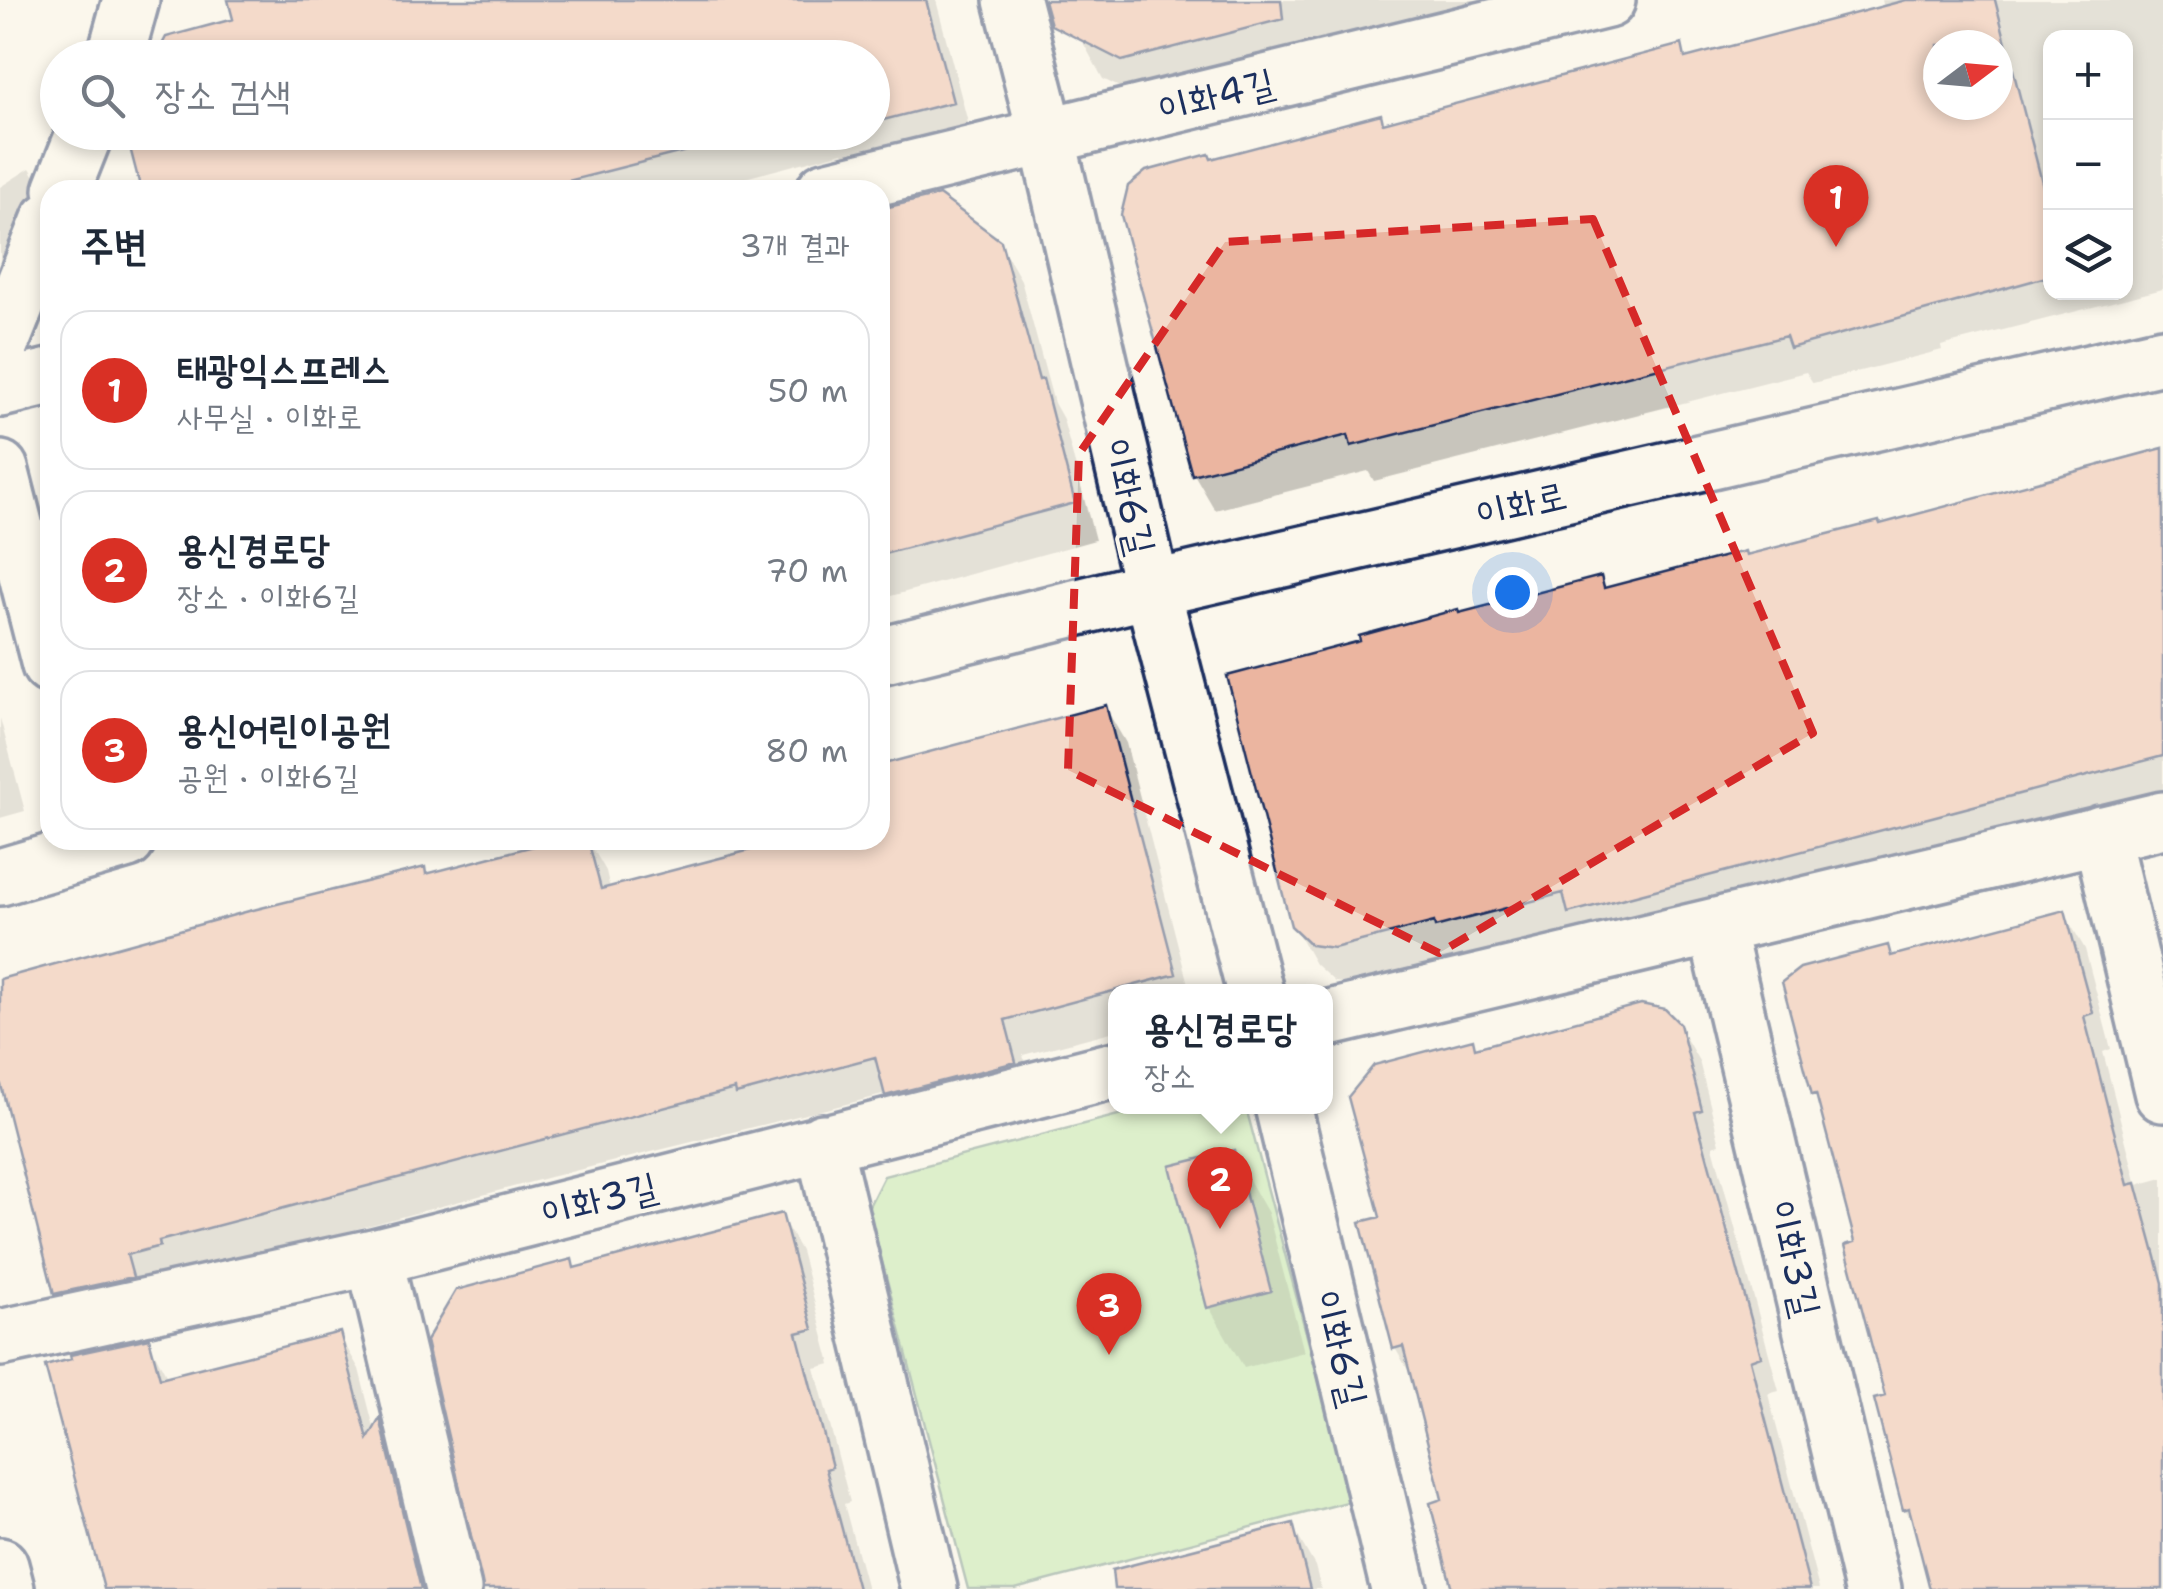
<!DOCTYPE html>
<html lang="ko">
<meta charset="utf-8">
<style>
body{margin:0;font-family:"Shantell Sans","Poor Story",sans-serif;background:#f6f6f7;color:#1f2937}
.controls{position:absolute;right:30px;top:30px;display:grid;overflow:hidden;border-radius:20px;box-shadow:0 5px 15px #0003}
.controls button{width:90px;height:90px;display:grid;place-items:center;padding:0;border:0;border-bottom:2px solid #e0e1e3;background:#fff;color:#1f2937;font:50px sans-serif}
.compass{position:absolute;left:1923px;top:30px;width:90px;height:90px;border-radius:50%;background:#fff;box-shadow:0 5px 15px #0003;rotate:74deg}
.you{position:absolute;left:1512px;top:592px;width:35px;height:35px;margin:-25px;border:8px solid #fff;border-radius:50%;background:#1a73e8;box-shadow:0 0 0 15px #1a73e833}
.badge{display:grid;place-items:center;width:65px;height:65px;border-radius:50%;background:#d93025;color:#fff;font-size:32px;font-weight:700}
.pin{position:absolute;translate:-50% -82px;filter:drop-shadow(0 2px 5px #0008)}
.pin::after{content:'';position:absolute;top:52px;width:35px;height:30px;background:inherit;clip-path:polygon(0 0,100% 0,50% 100%)}
.popup{position:absolute;left:1108px;top:984px;width:225px;height:130px;box-sizing:border-box;display:grid;place-content:center;border-radius:20px;background:#fff;filter:drop-shadow(0 2px 8px #0005);font-size:32px;white-space:nowrap;color:#747a83}
.popup b{font-size:38px;color:#1f2937}
.popup::after{content:'';position:absolute;left:50%;top:100%;margin-left:-20px;border:20px solid transparent;border-top-color:#fff}
.list{margin:0;padding:0;list-style:none}
h2{display:flex;justify-content:space-between;align-items:center;height:130px;margin:0;padding:0 40px;font-size:42px}
h2 small{font-size:32px;font-weight:400;color:#747a83}
.list li{display:grid;grid-template-columns:65px 1fr auto;gap:30px;align-items:center;box-sizing:border-box;height:160px;margin:0 20px 20px;padding:0 20px;border:2px solid #e0e1e3;border-radius:30px}
.list b{display:block;font-size:38px;white-space:nowrap}
.list p{margin:0;font-size:32px;white-space:nowrap;color:#747a83}
.list em{font-size:32px;font-style:normal;color:#747a83}
.icon{flex:none;width:55px;height:55px;fill:none;stroke:currentColor;stroke-width:2;stroke-linecap:round;stroke-linejoin:round}
.map{position:relative;flex:none;width:2163px;height:1589px;overflow:hidden}
.search{position:absolute;background:#fff;box-shadow:0 5px 15px #0003;left:40px;top:40px;width:850px;height:110px;display:flex;align-items:center;gap:25px;box-sizing:border-box;padding:0 35px;border-radius:55px;color:#747a83;font-size:38px}
.panel{position:absolute;background:#fff;box-shadow:0 5px 15px #0003;left:40px;top:180px;width:850px;height:670px;border-radius:30px}
.map>svg:first-child{display:block}
.green{fill:#b8e5a3;stroke:#6a8a80;stroke-width:2.5}
.shadow{fill:#0003;fill-rule:evenodd}
.building{fill:#ebb5a0;stroke:#1b2f5e;stroke-width:2.5;fill-rule:evenodd}
.lines{fill:none;stroke-linecap:round;stroke-linejoin:round}
.minor-casing{stroke:#1b2f5e;stroke-width:62}
.minor{stroke:#fbf7ec;stroke-width:55}
.marked{fill:none;stroke:#d62828;stroke-width:8;stroke-dasharray:20 12;stroke-linejoin:round}
.labels{text-anchor:middle;dominant-baseline:central;stroke-width:8;stroke-linejoin:round;paint-order:stroke}
.street-label{font-size:38px;fill:#1b2f5e;stroke:#fbf7ec}
</style>
<div class="map">
<svg width="2163" height="1589" viewBox="0 0 2163 1589">
<rect width="100%" height="100%" fill="#fbf7ec"/>
<filter id="ink" filterUnits="userSpaceOnUse"><feTurbulence type="fractalNoise" baseFrequency=".01" numOctaves="2"/><feDisplacementMap in="SourceGraphic" scale="20" xChannelSelector="R" yChannelSelector="G"/><feConvolveMatrix kernelMatrix="1 2 1 2 8 2 1 2 1" color-interpolation-filters="sRGB"/></filter>
<g filter="url(#ink)">
<path class="green" d="M1149 1107 1246 1108 1351 1501 1015 1589H968L868 1208 884 1176Z"/>
<path class="shadow" d="M230 0H936L972 138 866 189 843 152 700 190H144L129 132H872V58L236 21Z
M1070 0H1587L1147 101 1103 79 1080 37Z
M1882 0H2163V289L1941 346 1942 350 1813 383 1806 372 1374 481 1368 471 1215 510 1194 474 1123 215 1211 162 1384 125 1681 47 1688 60 1884 8ZM2050 38H2126V292H2050ZM1938 45H1998V105H1938Z
M30 168 50 202 0 343V187Z
M880 211 999 242 1021 280 1054 403 1063 419 1095 540 880 599Z
M2163 450V801L1459 963 1456 959 1357 985 1335 982 1315 964 1293 925 1459 616 1600 579 1606 590 1879 526Z
M1105 707 1126 743 1190 992H1115V1031L1023 1055 1034 1098 908 1130 887 1094 550 1177 177 1277 77 1329 56 1293 0 1071V993L567 840H588L606 871 610 889 799 840H880V768Z
M0 718 25 811 0 818Z
M2064 913 2085 949 2111 1049 2103 1052 2137 1185 2163 1178V1589H1933L1917 1529 1905 1509 1888 1398 1858 1244 1823 1110 1814 1094 1887 948 1893 958Z
M1678 1025 1699 1061 1720 1144 1713 1146 1779 1391 1768 1394 1819 1589H1454L1445 1501 1415 1382 1395 1348 1383 1219 1472 1042 1476 1050Z
M1233 1152 1268 1213 1304 1352 1244 1368 1209 1307Z
M781 1216 801 1251 831 1364 815 1368 850 1502 844 1504 867 1589H486L571 1262 576 1270Z
M339 1334 359 1369 375 1432 380 1423 399 1455 431 1589H105L148 1341 168 1378Z
M1292 1526 1315 1566 1321 1589H1154Z"/>
<path class="building" d="M228 0H926L953 102 872 123V58H155L166 37 233 19Z
M1044 0H1281L1283 19 1122 61 1051 25Z
M1906 0H1995L2050 213V276L1790 348 1786 336 1351 446 1348 435 1192 475 1121 215 1128 186 1146 171 1209 154 1211 159 1381 114 1383 123 1682 44 1685 58ZM1938 45H1998V105H1938Z
M126 132H761L533 190H141Z
M939 195 1001 241 1039 380 1043 379 1075 503 880 555V209Z
M2163 448V756L1568 913 1563 893 1435 927 1434 922 1334 948 1311 945 1291 926 1227 676 1360 641 1359 636 1458 609 1459 613 1601 576 1604 588 1745 551 1746 555 1879 521 1880 524Z
M1106 705 1176 974 1005 1020 1016 1062 885 1096 875 1057 736 1094 735 1089 159 1241 160 1246 127 1255 133 1277 54 1294 0 1081V979L249 911 425 867 426 874 557 840H588L601 889 789 840H880V765Z
M2065 910 2093 1013 2084 1016 2128 1185 2136 1183 2163 1283V1589H1930L1909 1508 1903 1510 1874 1399 1885 1396 1845 1245 1855 1242 1816 1094 1812 1095 1782 982 1800 968 1888 945 1891 956Z
M1641 1004 1665 1009 1680 1024 1702 1110 1695 1112 1761 1356 1750 1360 1810 1589H1452L1430 1503 1442 1499 1403 1346 1393 1349 1360 1222 1380 1217 1348 1097 1374 1065 1473 1039 1475 1048Z
M1234 1150 1271 1291 1207 1308 1170 1166Z
M782 1213 813 1329 797 1333 832 1467 826 1469 858 1589H483L426 1341 456 1290 572 1259 574 1268Z
M340 1332 368 1439 380 1418 421 1589H104L45 1366 71 1359 70 1355 149 1338 160 1378Z
M1293 1523 1310 1589H1114L1112 1570Z"/>
<g class="lines">
<defs>
<path id="minor" d="M1012 0 1047 137 1152 589 1255 992
M115 58 131 0
M62 190 85 132
M825 190 1607 0
M0 345 50 220
M0 389 50 377
M0 469 50 665
M880 656 1152 589 2163 356
M2101 834 2163 1094
M0 877 127 840
M1716 927 1873 1589
M1325 1019 2163 820
M1283 1106 1399 1589
M823 1142 929 1589
M374 1257 453 1589
M0 1338 374 1257 1115 1070
M0 1566 6 1589"/>
</defs>
<use href="#minor" class="minor-casing"/>
<use href="#minor" class="minor"/>
</g>
</g>
<path d="M0 0H2163V1589H0ZM1593 219 1813 733 1439 953 1068 770 1079 454 1225 242Z" fill="#fbf7ec" fill-opacity=".55" fill-rule="evenodd"/>
<path class="marked" d="M1593 219 1813 733 1439 953 1068 770 1079 454 1225 242Z"/>
<g class="labels">
<g class="street-label">
<text transform="translate(1216 95) rotate(-14)">이화4길</text>
<text transform="translate(1130 496) rotate(77)">이화6길</text>
<text transform="translate(1521 504) rotate(-13)">이화로</text>
<text transform="translate(599 1199) rotate(-14)">이화3길</text>
<text transform="translate(1795 1258) rotate(77)">이화3길</text>
<text transform="translate(1341 1348) rotate(76)">이화6길</text>
</g>
</g>
</svg>
<div class="controls">
<button>+</button>
<button>−</button>
<button><svg class="icon" aria-label="layers" viewBox="0 0 24 24"><path d="M12 4l9 5-9 5-9-5zM3 14l9 5 9-5"/></svg></button>
</div>
<svg class="compass" viewBox="-18 -18 36 36"><path d="M0-13l5 13h-10z" fill="#e53935"/><path d="M0 13l5-13h-10z" fill="#747a83"/></svg>
<div class="you"></div>
<div class="pin badge" style="left:1836px;top:247px">1</div>
<div class="pin badge" style="left:1220px;top:1229px">2</div>
<div class="popup"><b>용신경로당</b>장소</div>
<div class="pin badge" style="left:1109px;top:1355px">3</div>
<div class="search"><svg class="icon" aria-label="search" viewBox="0 0 24 24"><circle cx="10" cy="10" r="6"/><path d="M15 15l6 6"/></svg>장소 검색</div>
<section class="panel">
<h2>주변<small>3개 결과</small></h2>
<ul class="list">
<li><span class="badge">1</span><div><b>태광익스프레스</b><p>사무실 · 이화로</p></div><em>50 m</em></li>
<li><span class="badge">2</span><div><b>용신경로당</b><p>장소 · 이화6길</p></div><em>70 m</em></li>
<li><span class="badge">3</span><div><b>용신어린이공원</b><p>공원 · 이화6길</p></div><em>80 m</em></li>
</ul>
</section>
</div>
